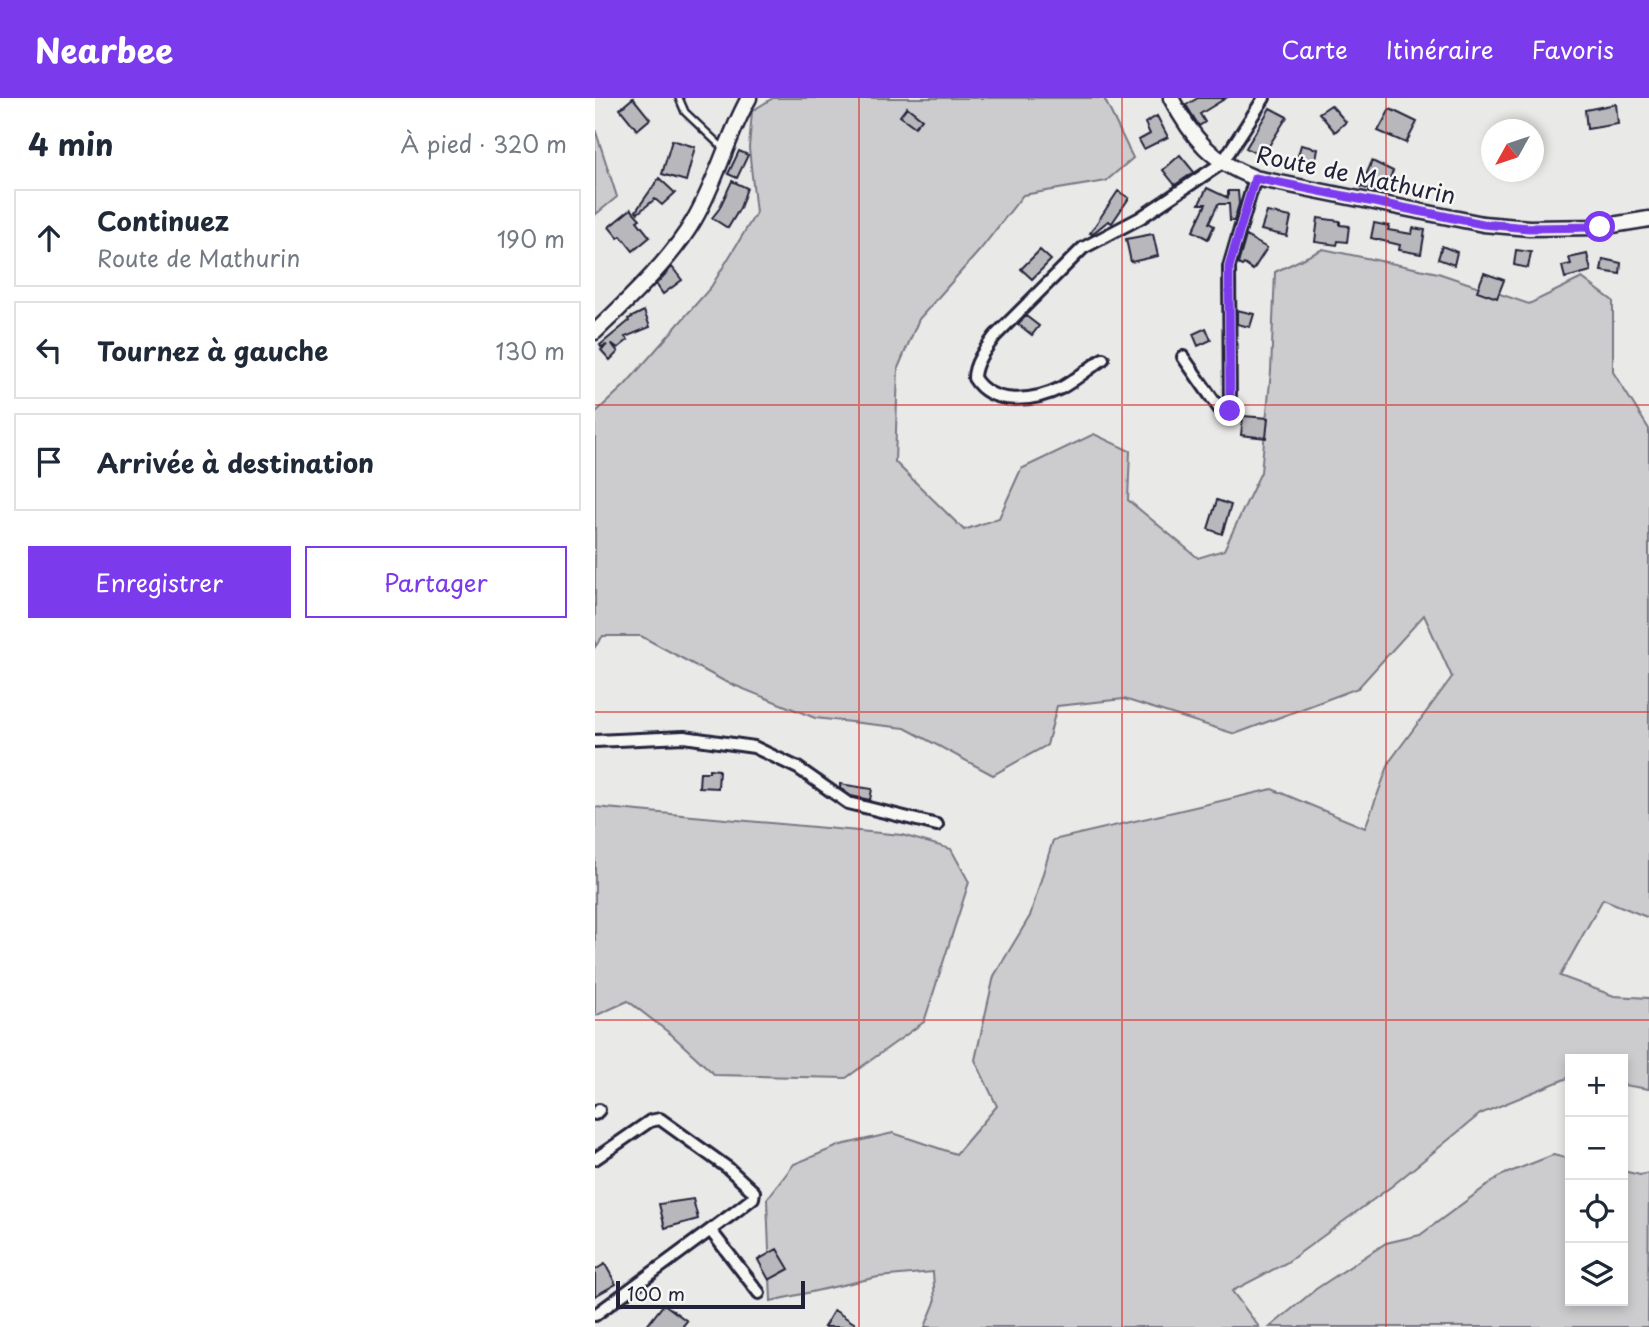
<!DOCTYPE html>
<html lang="fr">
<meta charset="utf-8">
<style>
body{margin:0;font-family:"Playpen Sans",sans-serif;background:#f2f2f3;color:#1f2937}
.controls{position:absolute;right:21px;bottom:21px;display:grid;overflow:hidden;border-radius:0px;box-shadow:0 4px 10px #0003}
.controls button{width:63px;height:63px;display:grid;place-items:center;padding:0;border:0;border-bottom:2px solid #e0e1e3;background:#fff;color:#1f2937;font:35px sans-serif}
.compass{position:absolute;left:886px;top:21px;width:63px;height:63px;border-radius:50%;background:#fff;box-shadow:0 4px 10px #0003;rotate:230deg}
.scale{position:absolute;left:21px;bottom:18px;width:189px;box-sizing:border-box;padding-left:7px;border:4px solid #22223b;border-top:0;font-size:19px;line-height:24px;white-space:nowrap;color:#22223b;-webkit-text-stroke:5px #f6f6f2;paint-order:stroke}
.stop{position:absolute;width:21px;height:21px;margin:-16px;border:5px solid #7c3aed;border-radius:50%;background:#fff}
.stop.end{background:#7c3aed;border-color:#fff;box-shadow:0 2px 7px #0008}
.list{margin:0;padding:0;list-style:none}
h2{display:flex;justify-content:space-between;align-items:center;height:91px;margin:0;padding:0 28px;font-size:30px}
h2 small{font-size:23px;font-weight:400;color:#747a83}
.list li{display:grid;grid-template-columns:46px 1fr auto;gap:21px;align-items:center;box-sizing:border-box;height:98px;margin:0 14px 14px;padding:0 14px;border:2px solid #e0e1e3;border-radius:0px}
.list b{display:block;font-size:26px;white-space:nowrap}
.list p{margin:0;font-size:23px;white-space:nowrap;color:#747a83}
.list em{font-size:23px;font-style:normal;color:#747a83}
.actions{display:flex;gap:14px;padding:21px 28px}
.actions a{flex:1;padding:16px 0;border:2px solid #7c3aed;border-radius:0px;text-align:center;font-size:24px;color:#7c3aed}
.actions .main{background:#7c3aed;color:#fff}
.icon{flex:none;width:38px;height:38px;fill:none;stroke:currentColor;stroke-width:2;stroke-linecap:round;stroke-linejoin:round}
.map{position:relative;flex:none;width:1054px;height:1229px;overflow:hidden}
header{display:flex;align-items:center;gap:42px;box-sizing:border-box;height:98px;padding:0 35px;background:#7c3aed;color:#fff}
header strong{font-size:33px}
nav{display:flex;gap:38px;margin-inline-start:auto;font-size:24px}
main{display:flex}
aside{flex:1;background:#fff}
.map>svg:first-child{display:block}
.green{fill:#ccccce;stroke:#777784;stroke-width:2}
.building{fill:#b8b8bc;stroke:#22223b;stroke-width:2}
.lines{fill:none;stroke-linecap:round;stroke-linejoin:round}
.lane-casing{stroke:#22223b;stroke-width:10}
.street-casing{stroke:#22223b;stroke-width:16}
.secondary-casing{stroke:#22223b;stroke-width:19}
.lane{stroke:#f6f6f2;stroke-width:5}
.street{stroke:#f6f6f2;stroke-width:10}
.secondary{stroke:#f6f6f2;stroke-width:14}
.route{stroke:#7c3aed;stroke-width:9}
.grid{fill:none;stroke:#d62828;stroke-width:2;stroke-opacity:0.55}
.labels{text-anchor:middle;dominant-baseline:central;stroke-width:5;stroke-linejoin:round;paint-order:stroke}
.street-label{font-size:23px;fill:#22223b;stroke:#f6f6f2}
</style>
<header>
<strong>Nearbee</strong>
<nav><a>Carte</a><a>Itinéraire</a><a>Favoris</a></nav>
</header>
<main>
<aside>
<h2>4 min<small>À pied · 320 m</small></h2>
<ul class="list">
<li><svg class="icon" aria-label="ahead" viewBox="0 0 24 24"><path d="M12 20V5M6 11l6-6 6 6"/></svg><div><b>Continuez</b><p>Route de Mathurin</p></div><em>190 m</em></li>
<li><svg class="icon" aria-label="left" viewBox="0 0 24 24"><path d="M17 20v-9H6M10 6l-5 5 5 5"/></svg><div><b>Tournez à gauche</b></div><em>130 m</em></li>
<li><svg class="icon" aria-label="arrive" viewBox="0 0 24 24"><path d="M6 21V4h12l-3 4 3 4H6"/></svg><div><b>Arrivée à destination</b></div></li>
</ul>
<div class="actions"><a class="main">Enregistrer</a><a>Partager</a></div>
</aside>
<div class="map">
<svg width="1054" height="1229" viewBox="0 0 1054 1229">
<rect width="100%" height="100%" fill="#e9e9e7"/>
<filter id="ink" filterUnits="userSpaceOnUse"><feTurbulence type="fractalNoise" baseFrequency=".0143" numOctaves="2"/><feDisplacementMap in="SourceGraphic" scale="14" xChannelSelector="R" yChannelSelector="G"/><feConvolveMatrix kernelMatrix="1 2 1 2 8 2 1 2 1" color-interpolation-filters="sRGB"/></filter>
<g filter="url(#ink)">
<path class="green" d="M178 0H509L538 60 511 83 428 97 385 152 324 221 303 270 300 364 369 432 404 420 426 371 499 336 535 353 533 402 603 460 629 452 666 374 676 273 680 174 728 151 843 175 934 206 987 180 1018 203V274L1054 331V820L1008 801 965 878 1019 898 1054 900V991L1028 987V961H975V979L885 1016 797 1088 691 1165 637 1193 664 1229H330L340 1204 338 1174 283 1179 176 1203 172 1101 199 1066 246 1047 298 1035 361 1056 402 1008 380 962 399 878 435 818 458 742 677 691 770 730 795 663 857 579 829 517 763 590 640 636 529 601 462 608 452 647 398 677 310 630 220 620 129 583 46 538H8L0 549V315L30 287 116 189 161 115 154 50 157 13Z
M0 31 22 99 0 117Z
M0 709 307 737 356 751 374 784 329 924 251 980 120 977 77 937 33 903 0 918Z
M958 1057 975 1061V1203H1028V1073L1045 1077 1054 1075 1053 1229H675L721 1191 791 1145 825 1137 905 1078Z"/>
<path class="building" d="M38 0 55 21 42 32 25 11Z
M603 0H631L605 16 610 24 604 28 591 7Z
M1021 6 1023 26 992 31 990 12Z
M736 7 751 24 740 34 724 15Z
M312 9 327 21 320 29 305 18Z
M675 10 692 19 667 59 651 50Z
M795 11 822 24 811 45 783 33Z
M562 18 573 39 549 51 544 42 555 36 550 25Z
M77 42 100 49 91 83 67 76Z
M706 47 723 51 720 65 702 61Z
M144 53 153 57 142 80 133 76Z
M585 57 599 74 580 87 568 72Z
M777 63 798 73 788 96 766 89Z
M64 80 80 95 67 107 60 101 43 115 41 113Z
M137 83 152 90 145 110 133 130 117 120 124 111Z
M612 90 633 100V93H643L644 106 639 123H635L634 106H623L614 125 619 128 613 141 598 133 611 106H604Z
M523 93 534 100 517 125 513 123 497 136 495 135Z
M36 111 45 121 42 123 55 139 38 153 26 138 23 140 14 129Z
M672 114 696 119 692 138 666 132Z
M723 120 745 123V127L754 128 752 144 743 143 742 147 720 144Z
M779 125 794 128 793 132 817 136 818 130 830 132 826 156 804 152 805 147 776 140Z
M558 136 563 158 536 164 531 141Z
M651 138 672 150 658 172 649 166 647 168 643 166Z
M847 148 862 154 859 167 843 161Z
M445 152 456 162 437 181 426 171Z
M921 152 936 154 933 170 919 167Z
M992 156 996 173 970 180 967 168 976 166 974 160Z
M1008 161 1026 165 1025 176 1006 173Z
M77 169 87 182 68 196 61 186Z
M889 175 909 182 902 200 882 193Z
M642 212 659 216 655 229 642 226Z
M49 213 55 229 30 239 33 242 23 250 16 245 23 254 15 262 6 252 12 247 6 249 5 247 34 223 33 221Z
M431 218 444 228 437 237 423 226Z
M611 230 616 242 603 248 598 236Z
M648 318 673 320 671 340 646 337Z
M622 402 636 407 627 436 613 431Z
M114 671 124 672 123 690 104 689 105 674H114Z
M245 686 277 691 275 702 256 698 245 690Z
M98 1101 103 1121 70 1130 64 1106Z
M182 1151 194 1171 174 1182 163 1162Z
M10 1166 21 1186 0 1198V1172Z
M69 1206 92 1223 87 1229H51Z
M239 1212 265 1229H229Z"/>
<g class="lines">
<defs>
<path id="lane" d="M84 0 90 14 130 52"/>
<path id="street" d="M588 259 628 316H633L635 313 634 169 660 80
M508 261C494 270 481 282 466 290 440 303 397 309 379 280 379 265 391 250 400 238L488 150 545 120 627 65 669 0
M0 643 89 639 159 649 203 670 253 705 342 727
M0 1016 4 1012
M0 1061 55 1023 65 1021 133 1070 159 1094 158 1100 140 1114 0 1217
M116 1133 164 1195"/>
<path id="secondary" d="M576 0C597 40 617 64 660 80L888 126 934 130 1005 129 1054 121
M0 234C33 202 76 162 99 122 122 83 132 39 154 0"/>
</defs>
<use href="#lane" class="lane-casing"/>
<use href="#street" class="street-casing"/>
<use href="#secondary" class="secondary-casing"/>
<use href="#lane" class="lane"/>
<use href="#street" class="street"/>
<use href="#secondary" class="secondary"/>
</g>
</g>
<g class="lines" filter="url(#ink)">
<path class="route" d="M635 313 634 169 660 80 888 126 934 130 1005 129"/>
</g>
<path class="grid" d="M264 0V1229M527 0V1229M791 0V1229M0 307H1054M0 614H1054M0 922H1054"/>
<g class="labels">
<g class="street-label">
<text transform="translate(761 76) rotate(12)">Route de Mathurin</text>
</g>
</g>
</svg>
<div class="controls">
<button>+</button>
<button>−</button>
<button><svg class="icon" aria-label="locate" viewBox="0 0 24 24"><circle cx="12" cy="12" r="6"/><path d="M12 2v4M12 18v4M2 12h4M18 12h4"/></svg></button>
<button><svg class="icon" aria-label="layers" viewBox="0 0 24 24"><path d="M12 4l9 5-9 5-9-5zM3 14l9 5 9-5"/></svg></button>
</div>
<svg class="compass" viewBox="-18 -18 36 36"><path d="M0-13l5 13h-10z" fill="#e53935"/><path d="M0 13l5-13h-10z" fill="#747a83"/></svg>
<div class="scale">100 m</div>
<div class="stop" style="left:1005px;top:129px"></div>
<div class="stop end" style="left:635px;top:313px"></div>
</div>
</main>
